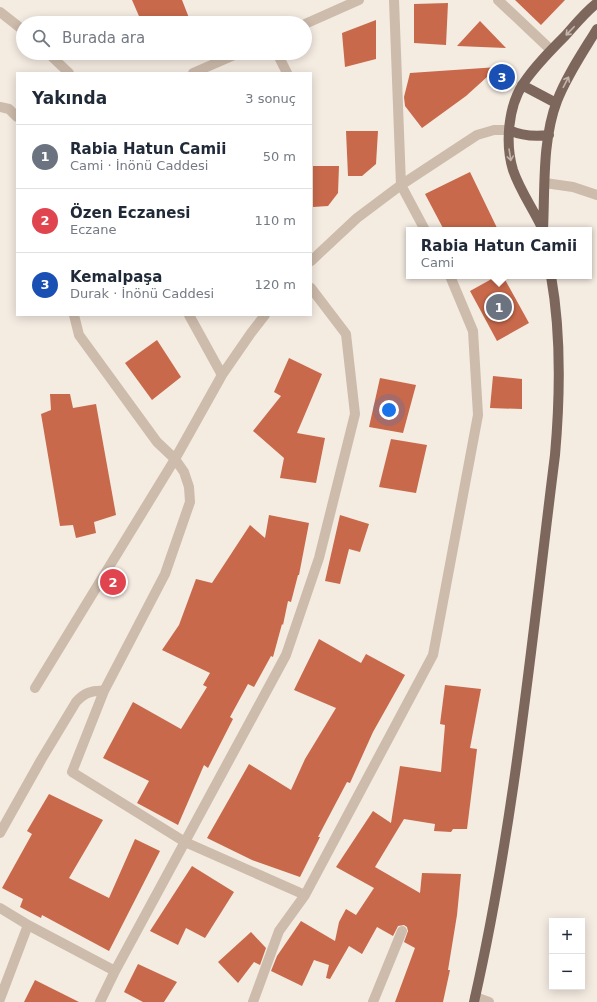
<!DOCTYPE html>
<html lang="tr">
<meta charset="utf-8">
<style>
body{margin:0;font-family:"DejaVu Sans",sans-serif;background:#f2f2f3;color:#1f2937}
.controls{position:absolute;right:12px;bottom:12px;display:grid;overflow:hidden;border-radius:0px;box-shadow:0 2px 10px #0003}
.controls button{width:36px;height:36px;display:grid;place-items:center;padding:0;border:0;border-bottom:1px solid #e0e1e3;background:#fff;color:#1f2937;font:20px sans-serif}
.you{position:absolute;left:389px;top:410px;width:14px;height:14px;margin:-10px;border:3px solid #fff;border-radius:50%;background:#1a73e8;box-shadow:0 0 0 6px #1a73e833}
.badge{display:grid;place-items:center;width:26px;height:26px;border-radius:50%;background:#ea580c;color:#fff;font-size:13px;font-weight:700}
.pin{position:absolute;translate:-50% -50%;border:2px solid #fff;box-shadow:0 1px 4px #0006}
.popup{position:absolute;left:406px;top:227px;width:186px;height:52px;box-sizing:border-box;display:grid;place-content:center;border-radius:0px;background:#fff;filter:drop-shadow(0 1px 3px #0005);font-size:13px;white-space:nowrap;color:#747a83}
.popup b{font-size:15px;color:#1f2937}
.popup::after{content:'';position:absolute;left:50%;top:100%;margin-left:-8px;border:8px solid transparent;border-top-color:#fff}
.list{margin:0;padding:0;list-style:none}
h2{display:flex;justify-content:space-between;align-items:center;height:52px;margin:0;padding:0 16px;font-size:17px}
h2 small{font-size:13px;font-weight:400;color:#747a83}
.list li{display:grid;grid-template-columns:26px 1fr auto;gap:12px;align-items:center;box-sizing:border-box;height:64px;padding:0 16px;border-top:1px solid #e0e1e3}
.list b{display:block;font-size:15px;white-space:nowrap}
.list p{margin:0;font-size:13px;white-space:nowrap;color:#747a83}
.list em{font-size:13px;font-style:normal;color:#747a83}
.icon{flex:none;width:22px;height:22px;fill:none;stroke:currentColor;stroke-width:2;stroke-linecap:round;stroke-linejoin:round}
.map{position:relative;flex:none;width:597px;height:1002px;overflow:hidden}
.search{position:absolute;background:#fff;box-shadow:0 2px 10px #0003;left:16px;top:16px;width:296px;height:44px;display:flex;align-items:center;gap:10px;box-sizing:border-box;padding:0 14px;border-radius:22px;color:#747a83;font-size:15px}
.panel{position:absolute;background:#fff;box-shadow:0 2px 10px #0003;left:16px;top:72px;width:296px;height:244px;border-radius:0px}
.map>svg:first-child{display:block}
.building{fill:#c8694b}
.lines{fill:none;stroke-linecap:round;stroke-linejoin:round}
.service{stroke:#cdbbac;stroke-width:10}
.minor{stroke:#cdbbac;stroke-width:10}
.primary{stroke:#7d675c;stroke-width:10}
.oneway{stroke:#c2b5ac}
</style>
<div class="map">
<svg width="597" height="1002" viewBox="0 0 597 1002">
<rect width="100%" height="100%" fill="#f4ebe1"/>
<path class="building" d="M132 0H182L191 23H142Z
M515 0H565L541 25Z
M448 3 446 45 414 43V4Z
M376 20V59L345 67 342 33Z
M480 21 506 48 457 46Z
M498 67 466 96 422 128 405 106 404 97 410 73Z
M346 131H378L376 164 362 176H348Z
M313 166H339L338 193 328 206 313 207Z
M470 172 498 230H444L425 194Z
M497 276H503L529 323 497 341 470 291Z
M157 340 181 377 152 400 125 363Z
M289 358 322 374 297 433 325 438 316 483 280 478 284 458 253 431 281 396 274 392Z
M493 376 522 379V409L490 408Z
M380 378 416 385 403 433 369 427Z
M50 394H70L73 408 96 404 116 515 94 522 96 533 76 538 73 525 60 526 41 414 51 410Z
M391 439 427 445 416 493 379 487Z
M269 515 309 523 299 575H298L291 602 288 601 283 625 282 624 273 657 271 656 254 687 248 684 230 717 233 719 208 768 204 765 178 825 137 803 149 781 103 758 133 702 181 729 207 687 203 685 210 673 162 650 179 625 196 579 212 583 250 525 265 538Z
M340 515 369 524 360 552 349 549 340 584 325 581Z
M319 639 361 663 366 654 405 675 373 732 350 783 347 782 318 837H320L300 877 252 860 207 838 249 764 291 790 305 759 336 708 294 690Z
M445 685 481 689 470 748 477 749 467 829H453L451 832 434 831 435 824 404 819 375 867 420 893 422 873 461 874 457 915 448 970H450L443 1002H395L415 948 404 942 408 931 407 927 404 925 398 926 393 936 377 927 362 954 349 946 330 979 326 978 329 965 314 960 302 986 271 971 277 956 301 921 335 941 339 922 346 909 356 915 374 888 336 867 373 811 391 823 400 766 441 772 445 725 440 724Z
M49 794 103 820 69 878 109 898 135 839 160 851 109 951 42 915 41 918 20 907 23 899 2 888 32 834 27 831Z
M192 866 234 892 205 938 186 928 178 945 150 931Z
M251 932 266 948 260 965 254 962 238 983 218 962Z
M138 964 177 982 164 1002H143L124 992Z
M35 980 79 1002H24Z"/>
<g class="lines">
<path class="service" d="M545 183 573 187 597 195
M475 997 489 1002
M373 1002 402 931"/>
<path class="minor" d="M394 0 401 185 425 230
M498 0 551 50
M0 12 23 30
M305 24 359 0
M48 53 69 73
M277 53 287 73
M193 73 239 53
M0 107 9 109 17 117
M311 261 357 218 401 185 477 135 494 130H509
M74 315 79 335 157 442 175 459 184 472 189 487 190 502 165 574 104 691 72 772 185 842 305 895
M189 315 222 375
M35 688 175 459 222 375 251 333 265 315
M0 833 41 760 76 702C84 693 92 690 104 691
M0 908 28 925 115 971
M0 999 28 925
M100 1002 115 971 286 655 319 558 355 414 346 334 311 288
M253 1002 279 931 305 895 433 655 478 415 473 331 450 276"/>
<path class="primary" d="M522 85 556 103
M509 130C522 136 534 137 549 135
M543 230C534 210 520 191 513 170 505 144 508 107 523 84 534 67 550 51 565 36 575 25 585 12 597 3
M543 230C545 189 542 140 557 101 567 75 583 52 597 29
M474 1002C515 822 532 637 555 455 560 398 561 332 551 276"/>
</g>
<defs><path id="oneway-shaft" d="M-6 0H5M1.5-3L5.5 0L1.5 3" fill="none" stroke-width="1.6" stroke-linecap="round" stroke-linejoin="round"/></defs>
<g class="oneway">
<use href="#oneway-shaft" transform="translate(570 31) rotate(134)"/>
<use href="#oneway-shaft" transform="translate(566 82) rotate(-63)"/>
<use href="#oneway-shaft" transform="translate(510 155) rotate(81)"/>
</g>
</svg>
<div class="controls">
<button>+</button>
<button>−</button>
</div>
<div class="you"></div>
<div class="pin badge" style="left:499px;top:307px;background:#6b7280">1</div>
<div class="popup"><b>Rabia Hatun Camii</b>Cami</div>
<div class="pin badge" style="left:113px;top:582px;background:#e0444e">2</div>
<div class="pin badge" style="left:502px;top:77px;background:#1a4fb4">3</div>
<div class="search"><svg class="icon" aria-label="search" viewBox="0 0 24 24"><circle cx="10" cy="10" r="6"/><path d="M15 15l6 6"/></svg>Burada ara</div>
<section class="panel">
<h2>Yakında<small>3 sonuç</small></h2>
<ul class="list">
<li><span class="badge" style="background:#6b7280">1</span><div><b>Rabia Hatun Camii</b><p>Cami · İnönü Caddesi</p></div><em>50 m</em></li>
<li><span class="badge" style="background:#e0444e">2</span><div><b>Özen Eczanesi</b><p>Eczane</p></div><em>110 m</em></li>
<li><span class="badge" style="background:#1a4fb4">3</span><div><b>Kemalpaşa</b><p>Durak · İnönü Caddesi</p></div><em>120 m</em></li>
</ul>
</section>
</div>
